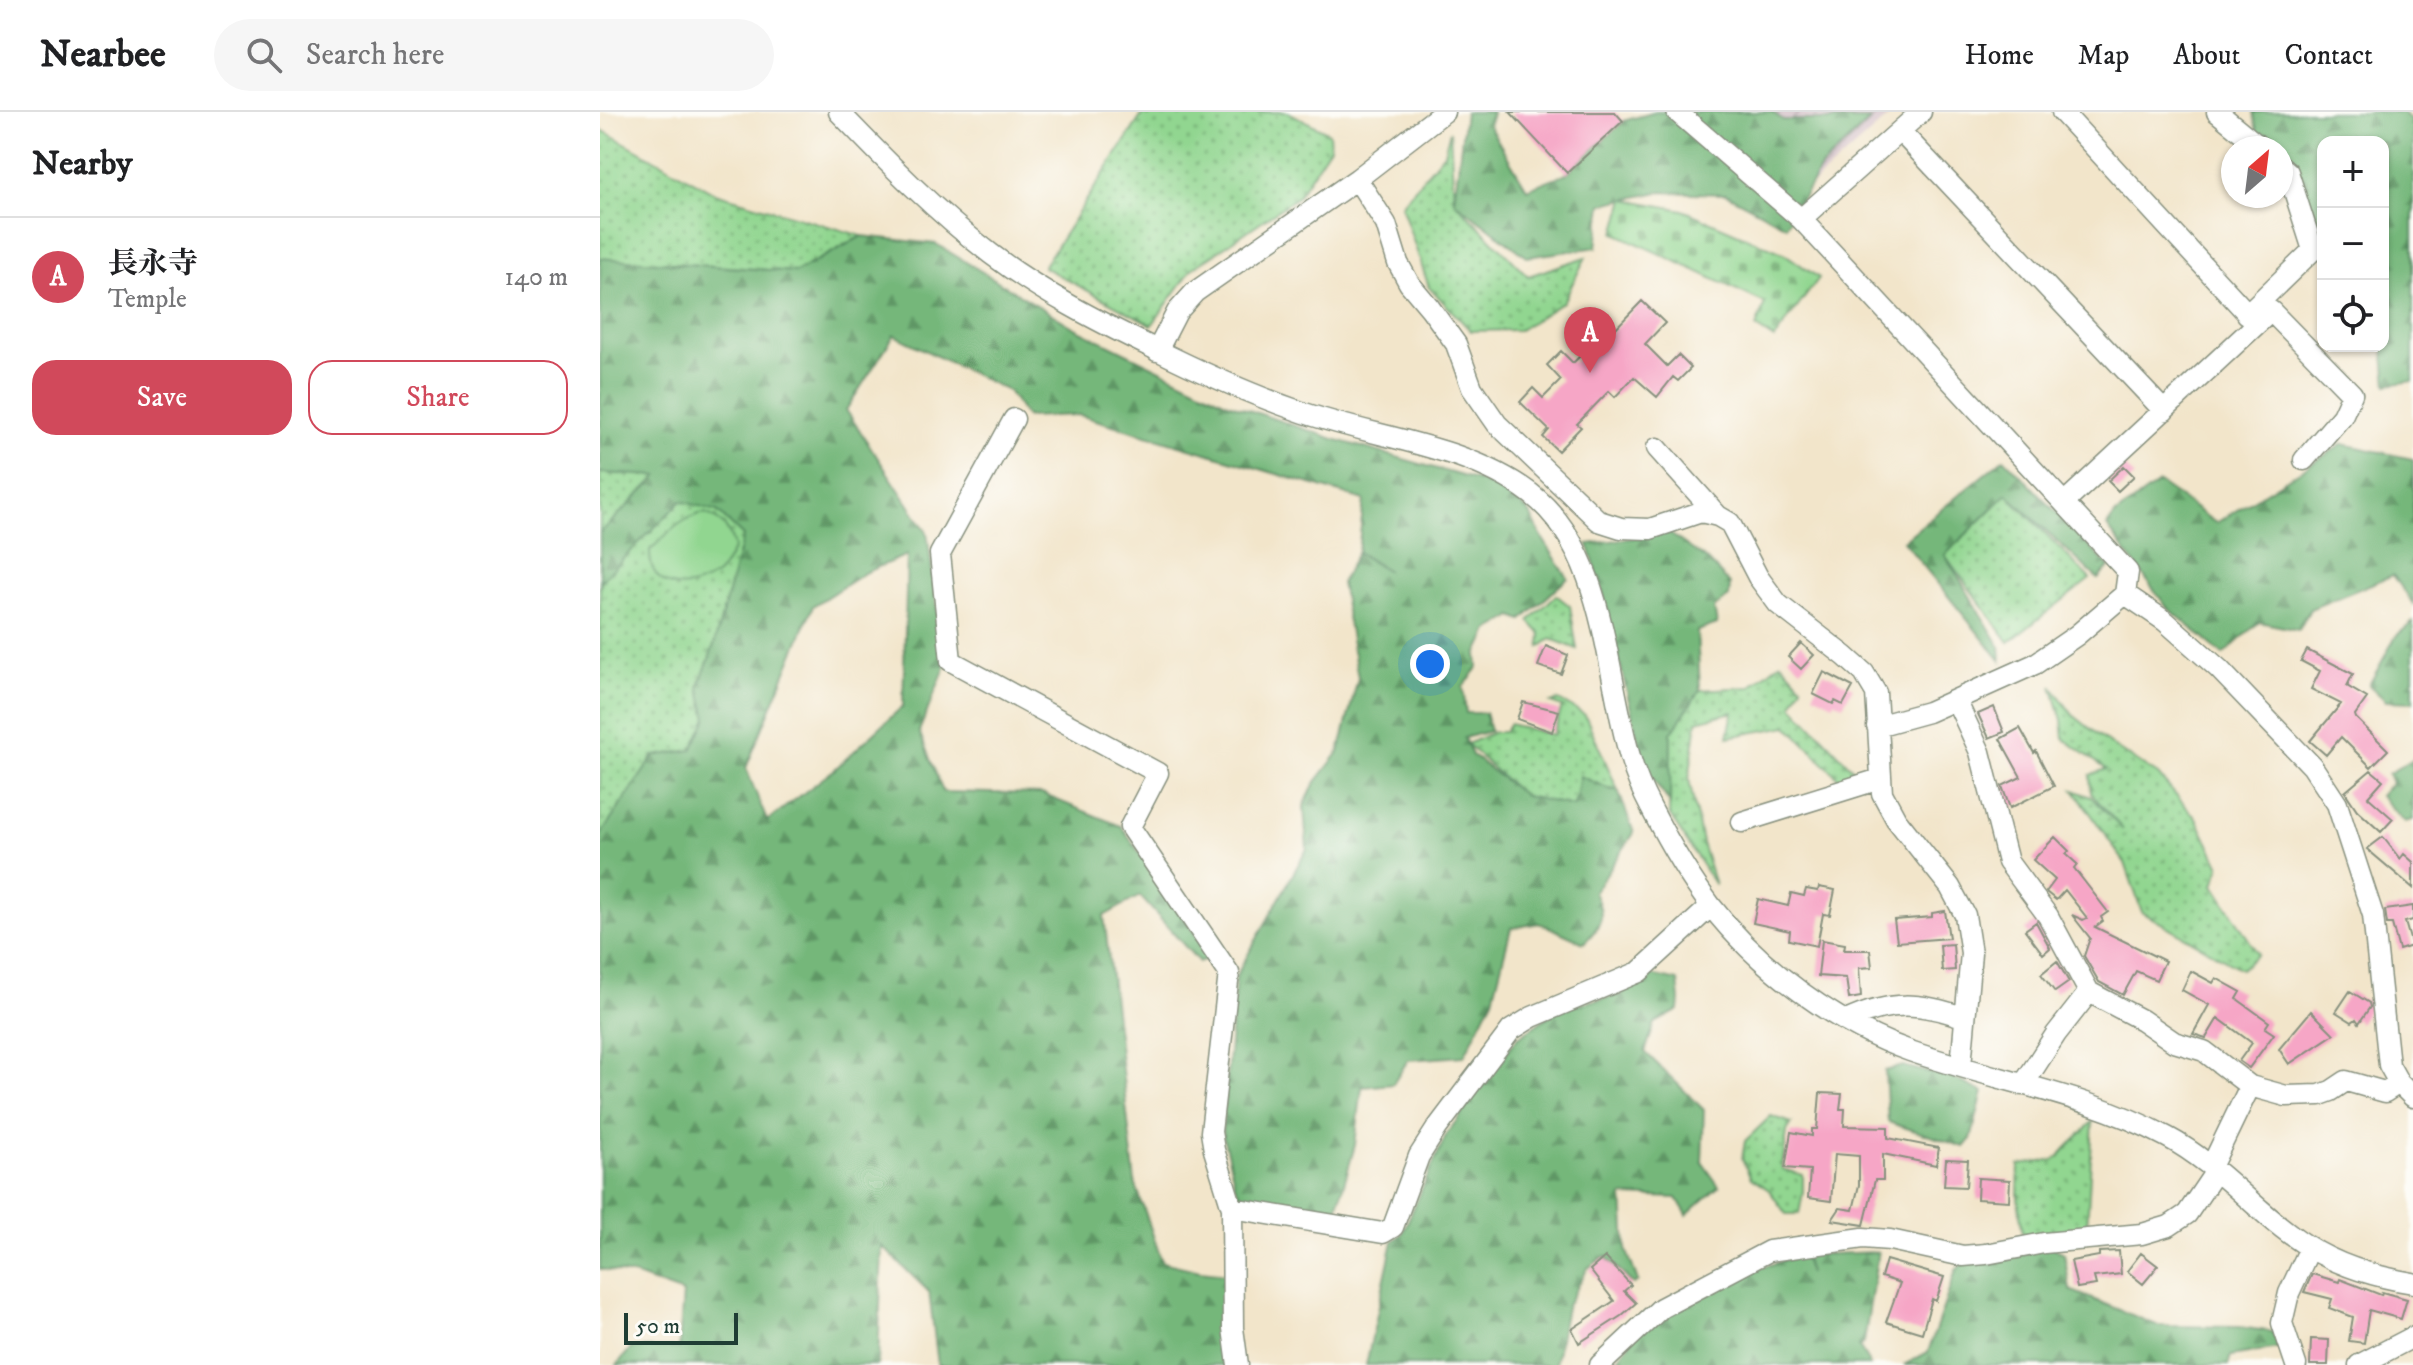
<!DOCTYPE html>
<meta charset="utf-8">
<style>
body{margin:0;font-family:"IM FELL DW Pica","Noto Serif JP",serif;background:#f6f6f6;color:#202124}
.controls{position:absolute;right:24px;top:24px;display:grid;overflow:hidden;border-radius:16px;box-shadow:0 2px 6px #0004}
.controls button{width:72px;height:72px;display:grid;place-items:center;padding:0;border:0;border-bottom:2px solid #e0e0e0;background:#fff;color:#202124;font:40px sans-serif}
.compass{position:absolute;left:1621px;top:24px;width:72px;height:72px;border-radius:50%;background:#fff;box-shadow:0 2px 6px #0004;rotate:28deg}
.scale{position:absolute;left:24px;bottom:20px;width:114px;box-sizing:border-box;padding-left:8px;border:4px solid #1f3d34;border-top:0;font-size:22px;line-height:28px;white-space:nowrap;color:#1f3d34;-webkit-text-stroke:6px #fdfcf7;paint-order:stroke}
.you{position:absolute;left:830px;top:552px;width:28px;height:28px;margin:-20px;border:6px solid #fff;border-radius:50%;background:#1a73e8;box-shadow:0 0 0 12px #1a73e833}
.badge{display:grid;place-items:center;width:52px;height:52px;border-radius:50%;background:#d1495b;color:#fff;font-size:26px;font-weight:700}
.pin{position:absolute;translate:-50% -66px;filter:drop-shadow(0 2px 4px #0008)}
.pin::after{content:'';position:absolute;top:42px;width:28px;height:24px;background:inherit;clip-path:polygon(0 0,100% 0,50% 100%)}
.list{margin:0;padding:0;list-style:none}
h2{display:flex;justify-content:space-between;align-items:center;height:104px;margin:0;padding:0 32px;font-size:34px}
h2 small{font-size:26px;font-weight:400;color:#757577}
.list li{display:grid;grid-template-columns:52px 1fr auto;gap:24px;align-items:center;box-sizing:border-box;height:120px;padding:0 32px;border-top:2px solid #e0e0e0}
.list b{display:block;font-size:30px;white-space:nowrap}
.list p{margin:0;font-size:26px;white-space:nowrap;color:#757577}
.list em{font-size:26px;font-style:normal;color:#757577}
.actions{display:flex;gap:16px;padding:24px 32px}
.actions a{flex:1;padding:18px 0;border:2px solid #d1495b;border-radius:24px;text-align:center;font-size:28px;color:#d1495b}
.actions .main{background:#d1495b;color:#fff}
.icon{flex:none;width:44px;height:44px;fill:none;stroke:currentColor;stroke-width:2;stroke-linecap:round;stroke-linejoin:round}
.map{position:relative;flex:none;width:1813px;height:1253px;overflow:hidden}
header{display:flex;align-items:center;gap:48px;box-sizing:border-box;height:112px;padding:0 40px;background:#fff;border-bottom:2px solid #e0e0e0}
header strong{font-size:38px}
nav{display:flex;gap:44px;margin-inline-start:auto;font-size:28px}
.search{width:560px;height:72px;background:#f6f6f6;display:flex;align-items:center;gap:20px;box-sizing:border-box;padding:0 28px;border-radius:44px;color:#757577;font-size:30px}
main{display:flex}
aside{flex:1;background:#fff}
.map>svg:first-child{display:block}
.industrial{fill:url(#industrial-furrows)}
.grass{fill:url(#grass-dots);stroke:#588a62;stroke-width:2}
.forest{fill:url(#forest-firs);stroke:#4a7a57;stroke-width:2;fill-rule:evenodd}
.cemetery{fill:url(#cemetery-stones);stroke:#588a62;stroke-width:2}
.garden{fill:#91d690;stroke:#588a62;stroke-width:2}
.building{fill:#f6a6c6}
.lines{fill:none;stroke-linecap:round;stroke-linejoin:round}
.minor-casing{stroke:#88917f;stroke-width:23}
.minor{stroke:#fff;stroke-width:20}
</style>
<header>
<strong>Nearbee</strong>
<div class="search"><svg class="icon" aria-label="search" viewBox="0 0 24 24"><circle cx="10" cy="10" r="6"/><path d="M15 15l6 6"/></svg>Search here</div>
<nav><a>Home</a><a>Map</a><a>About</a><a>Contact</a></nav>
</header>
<main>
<aside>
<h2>Nearby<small></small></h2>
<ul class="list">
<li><span class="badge">A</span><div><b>長永寺</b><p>Temple</p></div><em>140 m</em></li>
</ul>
<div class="actions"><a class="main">Save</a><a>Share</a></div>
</aside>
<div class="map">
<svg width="1813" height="1253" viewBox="0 0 1813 1253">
<defs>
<pattern id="industrial-furrows" width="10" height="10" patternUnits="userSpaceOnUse" patternTransform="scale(2)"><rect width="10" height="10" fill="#d2bdc6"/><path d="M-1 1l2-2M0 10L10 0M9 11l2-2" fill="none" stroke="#aa9ba2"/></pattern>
<pattern id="grass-dots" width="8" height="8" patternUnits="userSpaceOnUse" patternTransform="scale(2)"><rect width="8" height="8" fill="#91d690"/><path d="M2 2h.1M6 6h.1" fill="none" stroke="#76af76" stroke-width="1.8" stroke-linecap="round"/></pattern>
<pattern id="forest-firs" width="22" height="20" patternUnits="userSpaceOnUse" patternTransform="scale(2)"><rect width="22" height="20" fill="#74b77a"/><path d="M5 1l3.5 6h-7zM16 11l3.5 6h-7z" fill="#5f9665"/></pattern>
<pattern id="cemetery-stones" width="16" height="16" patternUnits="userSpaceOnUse" patternTransform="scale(2)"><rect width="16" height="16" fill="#91d690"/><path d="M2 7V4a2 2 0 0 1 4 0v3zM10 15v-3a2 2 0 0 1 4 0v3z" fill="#76af76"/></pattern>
</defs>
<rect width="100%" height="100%" fill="#fdfcf7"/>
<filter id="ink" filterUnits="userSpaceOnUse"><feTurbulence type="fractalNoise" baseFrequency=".0125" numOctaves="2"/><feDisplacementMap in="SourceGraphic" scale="16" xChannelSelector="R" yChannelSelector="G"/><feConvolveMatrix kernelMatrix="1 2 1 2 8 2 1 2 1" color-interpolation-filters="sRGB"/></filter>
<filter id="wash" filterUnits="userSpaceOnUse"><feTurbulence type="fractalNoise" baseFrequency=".006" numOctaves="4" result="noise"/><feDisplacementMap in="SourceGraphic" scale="32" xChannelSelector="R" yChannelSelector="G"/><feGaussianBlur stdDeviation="1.8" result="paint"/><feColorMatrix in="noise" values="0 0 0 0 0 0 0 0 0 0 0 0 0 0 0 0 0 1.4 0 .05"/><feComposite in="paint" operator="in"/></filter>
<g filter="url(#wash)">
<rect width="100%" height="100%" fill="#f2e5ca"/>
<path class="industrial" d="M1102 0H1294L1197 86Z"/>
<path class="grass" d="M544 0H688L729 21 730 35 697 85 592 157 552 213 443 155Z
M0 17 115 81 262 124 196 160 47 149 0 151Z
M850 19 854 89 928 164 986 145 963 190 919 218 871 219 829 175 801 93 844 41Z
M0 269 248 384 73 677 0 742Z
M1407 382 1490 467 1409 530 1345 443Z
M956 483 970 494 977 537 951 527 940 535 941 522 929 509Z
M1181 550 1202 574 1192 593 1255 659 1256 668 1243 671 1188 614 1128 625 1133 600 1097 609 1089 667 1102 731 1115 773 1069 702 1071 621 1100 578 1150 575Z
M1452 574 1473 603 1511 633 1558 663 1596 706 1620 754 1614 773 1658 842 1641 857 1542 800 1525 751 1474 678 1491 685 1523 718 1491 681 1490 663 1506 657 1464 627 1462 608Z
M959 588 985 603 1017 676 974 694 924 685 867 632 894 620H905L909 612 953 623 962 595 951 591Z
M1171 1004 1192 1011 1187 1019 1182 1057 1203 1063V1080L1199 1102H1186L1169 1078 1151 1066 1142 1047 1145 1029Z
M1493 1009 1487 1116 1423 1124 1418 1086 1419 1053 1455 1048Z"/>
<path class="forest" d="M865 0H892L889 14 927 77 967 61 1023 9 1056 0H1172L1183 8H1270L1222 54 1186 114 1126 82 1059 80 1002 92 997 135 927 145 854 89Z
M1653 0H1801L1813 9V269L1787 273 1783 233V30H1723V126L1690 57 1681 48V36H1667L1659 29Z
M262 124 336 132 475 216 628 291 734 327 900 375 930 401 941 424 968 466 922 508 913 504 889 518 877 543 878 556 863 575 866 601H885L890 619 864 626 872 643 925 684 974 694 980 664 1012 678H1018L1034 721 994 780C1006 805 1003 811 984 831L940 811 911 816 893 887 864 944 808 948 793 972 762 975 755 1033 734 1107 645 1090 635 1073 622 1020 636 864 707 737 704 694 715 671 739 640 758 566 741 471 757 441 788 459 758 440 764 388 479 303 426 305 408 279 294 223 246 298 327 420 345 556 319 619 343 680 442 682 521 714 611 845 599 850 540 784 504 804 535 1070 562 1150 600 1159 627 1162 629 1253H338L329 1180 282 1134 278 1253H17L31 1236H79L83 1181 36 1164 0 1157V724L54 644 92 638 107 606 99 574 114 533 143 424 117 399 81 389 1 469 0 477V421L58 364 0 361V146L196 160ZM307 443 303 594 235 657 167 709 146 656 213 494 266 460Z
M1743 332 1813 347V492L1793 463 1710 497 1699 518 1659 510 1623 543 1566 494 1507 414 1516 402 1559 371 1616 411Z
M1404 346 1509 455 1498 467 1407 382 1345 443 1400 534 1401 549 1303 429Z
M1069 421 1107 448 1130 472 1129 485 1114 496 1117 512 1097 519 1100 578 1071 621 1070 691 1045 656 1004 484 988 432Z
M1813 510V590L1786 589 1769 573 1796 524Z
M1813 647V708L1805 710 1780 684 1792 670 1788 662Z
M1043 861 1078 869 1080 888 1079 898 1055 911 1045 940 1104 998 1102 1050 1119 1074 1087 1103 1077 1086 1023 1084 1026 1137 1038 1169 1033 1172 1005 1144 988 1156 966 1195 955 1253H766L793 1129 802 1122 846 1023 917 926 962 895 1021 883Z
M1303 954 1355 967 1383 980 1371 1027 1364 1035 1288 1010 1285 959Z
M1444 1131 1464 1141 1470 1178 1559 1214 1640 1215 1673 1220 1678 1236 1631 1244 1628 1253H1304L1328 1240 1356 1158 1372 1143Z
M1278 1140 1264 1230 1259 1235 1270 1253H1019L1016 1249 1045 1211 1105 1172 1203 1143 1209 1162 1204 1143Z"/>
<path class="cemetery" d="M1025 87 1083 98 1185 142 1219 166 1174 227 1156 215 1165 191 1015 121Z"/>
<path class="garden" d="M105 401C122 408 130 417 134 436 129 444 125 456 117 462 90 483 48 479 50 438 66 424 82 404 105 401Z"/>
<g id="blocks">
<path class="building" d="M910 0H1015L1023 9 967 61Z
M1042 189 1065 211 1045 232 1067 254 1078 243 1091 256 1078 269 1073 265 1057 285 1034 265 1015 285 1009 279 977 312 981 315 958 339 943 325 949 318 920 290 933 276 943 286 961 268 947 253 961 239 973 251 1006 218 1010 222Z
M1524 354 1534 364 1518 379 1508 369Z
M1201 531 1214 543 1201 557 1188 545Z
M946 534 968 543 961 562 938 554Z
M1707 538 1753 562 1747 574 1767 586 1755 603 1756 606 1788 638 1771 655 1741 625 1726 643 1710 629 1741 592 1711 577 1720 559 1701 549Z
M1224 560 1253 575 1243 593 1235 589 1233 592 1213 582Z
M923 590 959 599 952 620 917 607Z
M1394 595 1404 620 1389 626 1378 602Z
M1420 616 1434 641 1436 639 1454 674 1410 696 1402 674 1421 665 1400 627Z
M1771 658 1783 668 1768 685 1793 707 1781 720 1757 698 1745 680Z
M1455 725 1469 739 1466 742 1477 752 1474 756 1508 800 1501 805 1503 809 1495 815 1565 849 1556 868 1536 859 1523 883 1499 870 1484 844 1490 826 1472 803 1483 808 1487 806 1465 778 1456 788 1446 780 1455 768 1433 748Z
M1783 725 1800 747 1804 742 1813 750V776L1767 737Z
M1219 775 1235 778 1230 803 1223 802 1217 834 1189 828 1190 819 1153 811 1158 787 1188 794 1191 781 1204 784 1206 777 1218 779Z
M1813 794V808L1805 810 1812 834 1799 838 1792 812H1787L1785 798Z
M1345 799 1349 826 1297 830 1294 808 1332 805V801Z
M1436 810 1450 836 1443 842 1425 818Z
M1222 828 1245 832 1244 838H1270L1272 855 1259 856 1261 885 1249 887 1246 866 1218 864Z
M1353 832 1355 858 1342 859 1340 833Z
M1457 849 1469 870 1455 880 1441 862Z
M1591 859 1613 871 1616 866 1641 880 1637 887 1669 910 1665 916 1674 922 1649 956 1639 949 1652 931 1618 906 1606 926 1593 922 1609 893 1582 878Z
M1750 879 1769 891 1770 895 1759 911 1756 907 1752 910 1736 900Z
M1711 899 1734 922 1689 952 1679 937Z
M1220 981 1242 982 1240 997H1245L1244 1014 1288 1015V1026L1339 1036 1336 1053 1283 1042V1068H1275L1264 1113 1232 1108 1240 1096 1253 1098 1259 1073V1044L1235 1042 1231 1089 1208 1086 1210 1058 1185 1056 1191 1020 1212 1024V1017H1217Z
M1346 1047 1368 1048 1366 1075 1344 1074Z
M1378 1066 1410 1068 1409 1089 1377 1087Z
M1519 1139 1521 1162 1494 1165 1496 1173 1477 1176 1471 1149 1499 1144V1140Z
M1541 1141 1558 1154 1543 1172 1527 1159Z
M1005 1145 1031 1173 1024 1179 1036 1191 1021 1204 979 1231 972 1217 1014 1189 990 1158Z
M1286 1148 1344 1165 1336 1189 1332 1187 1322 1221 1286 1210 1300 1171 1281 1165Z
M1712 1162 1739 1170 1740 1167 1781 1183 1782 1180 1807 1187 1801 1207 1769 1198 1764 1231 1749 1229 1753 1205 1729 1196 1732 1187 1704 1180Z
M1711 1227 1729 1228 1728 1253H1710Z"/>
</g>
</g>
<g filter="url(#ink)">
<use href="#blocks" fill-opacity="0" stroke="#88917f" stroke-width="2"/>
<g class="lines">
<defs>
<path id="minor" d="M239 0C287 50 336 100 391 142 441 180 497 209 553 236 599 259 647 281 696 298 772 326 865 332 930 381 1007 440 1005 563 1031 648 1036 665 1043 681 1051 696 1068 729 1088 764 1111 794 1159 856 1236 913 1310 939 1396 969 1487 982 1567 1025 1620 1053 1656 1101 1706 1133 1738 1154 1776 1165 1813 1171
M1077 0 1201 107 1528 460 1525 482 1477 523 1435 552 1328 600 1277 614
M1462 0 1657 212
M1617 0 1661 36
M1300 19 1564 299
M757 67 786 112 798 151 809 171 830 196 856 232 872 276 897 312 999 409 1021 416 1050 417 1101 400 1118 404 1130 411 1158 465 1178 492 1245 544 1264 561 1276 581 1282 681 1296 707 1350 775 1365 803 1371 841 1361 954
M1201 107 1321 0
M1647 202 1713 138 1688 60 1681 54
M557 239 577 200 595 180 757 67 844 0
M414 307 340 442 351 549 558 661 530 715 629 861 611 1020 614 1038 632 1096
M1057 336 1118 404
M1464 391 1671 199 1752 282 1742 304 1704 348
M1525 482 1565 509 1619 557 1712 654 1737 692 1773 803 1789 953 1799 971 1813 985
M1356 588 1380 640 1408 750 1448 804 1489 880 1542 908 1574 930 1604 939 1650 974 1686 984 1720 983 1731 979 1746 969 1785 980 1799 971
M1142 710 1280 667
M1246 909C1290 888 1320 890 1365 906
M1423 973 1456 922 1489 880
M1611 1055 1650 974
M638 1253 633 1216 632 1096 783 1121 793 1115 819 1044 837 1016 911 918 932 905 1039 860 1111 794
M1000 1253 1061 1196 1169 1139 1263 1126 1290 1128 1363 1144 1386 1142 1444 1131 1542 1122 1569 1114 1587 1102 1616 1059
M1696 1253 1682 1211 1689 1181 1710 1136
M1759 1253 1813 1225"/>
</defs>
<use href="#minor" class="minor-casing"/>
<use href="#minor" class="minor"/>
</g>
</g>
</svg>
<div class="controls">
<button>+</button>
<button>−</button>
<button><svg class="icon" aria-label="locate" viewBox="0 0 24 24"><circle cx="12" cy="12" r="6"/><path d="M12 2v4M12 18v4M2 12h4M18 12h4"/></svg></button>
</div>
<svg class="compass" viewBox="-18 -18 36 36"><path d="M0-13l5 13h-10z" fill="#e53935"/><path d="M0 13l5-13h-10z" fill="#757577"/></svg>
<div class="scale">50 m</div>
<div class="you"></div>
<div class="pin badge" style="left:990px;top:261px">A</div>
</div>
</main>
